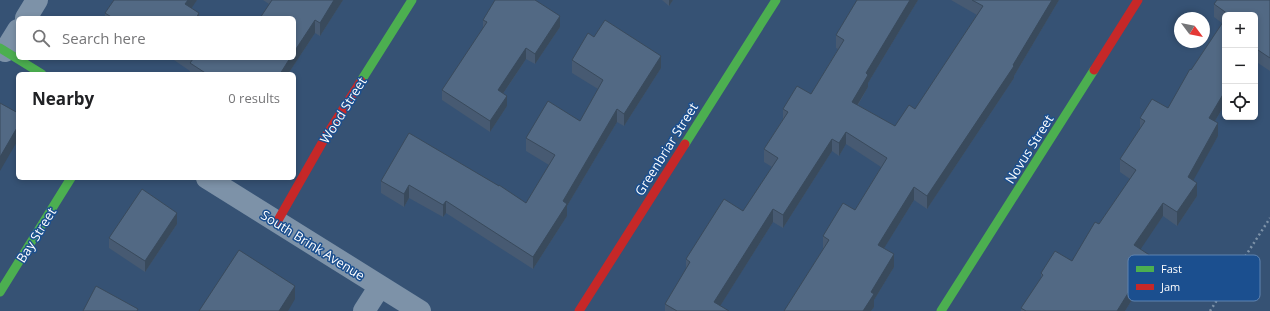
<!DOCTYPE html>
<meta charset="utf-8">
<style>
body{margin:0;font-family:"Open Sans",sans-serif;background:#f2f2f2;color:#202124}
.controls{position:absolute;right:12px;top:12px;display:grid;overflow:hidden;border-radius:6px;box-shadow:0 2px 6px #0003}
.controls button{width:36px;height:36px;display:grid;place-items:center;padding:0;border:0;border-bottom:1px solid #e0e0e0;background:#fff;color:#202124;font:20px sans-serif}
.compass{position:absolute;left:1174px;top:12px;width:36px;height:36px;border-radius:50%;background:#fff;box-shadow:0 2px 6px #0003;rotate:122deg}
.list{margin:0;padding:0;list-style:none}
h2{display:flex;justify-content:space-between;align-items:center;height:52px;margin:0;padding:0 16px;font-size:17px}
h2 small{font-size:13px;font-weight:400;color:#757577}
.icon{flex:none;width:22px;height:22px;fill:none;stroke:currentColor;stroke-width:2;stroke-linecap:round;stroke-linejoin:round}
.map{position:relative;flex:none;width:1270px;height:311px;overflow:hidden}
.search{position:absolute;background:#fff;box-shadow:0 2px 6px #0003;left:16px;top:16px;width:280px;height:44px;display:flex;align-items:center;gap:10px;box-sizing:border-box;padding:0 14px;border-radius:6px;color:#757577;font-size:15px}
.panel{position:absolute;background:#fff;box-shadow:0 2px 6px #0003;left:16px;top:72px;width:280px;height:108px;border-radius:6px}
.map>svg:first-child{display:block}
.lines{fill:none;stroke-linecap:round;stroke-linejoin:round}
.path{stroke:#7d92a8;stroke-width:2.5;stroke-dasharray:2 3;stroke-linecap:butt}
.street{stroke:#7d92a8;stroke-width:22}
.fast{stroke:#4caf50;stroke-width:9}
.jam{stroke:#c62828;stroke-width:9}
.wall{fill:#475a72}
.shaded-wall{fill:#394a5c}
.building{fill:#526984;stroke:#394a5c}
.labels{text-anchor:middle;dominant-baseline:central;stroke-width:3;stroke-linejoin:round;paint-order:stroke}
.street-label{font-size:13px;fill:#fff;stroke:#1b4f8f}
.key{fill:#1b4f8f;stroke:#5f84b1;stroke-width:1}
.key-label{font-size:11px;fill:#fff}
</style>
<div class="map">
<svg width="1270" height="311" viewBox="0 0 1270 311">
<rect width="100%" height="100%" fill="#365274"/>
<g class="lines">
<path class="path" d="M1210 311 1270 218"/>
<path class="street" d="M26 18 37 0
M5 51 18 30
M207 178 420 311
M364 311 380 286"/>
<path class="fast" d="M0 48 42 74
M361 81 412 0
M685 144 776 0
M0 292 71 178
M941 311 1094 70"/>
<path class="jam" d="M1094 70 1138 0
M277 222 326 136 361 81
M579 311 685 144"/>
</g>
<path class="wall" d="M197 0 191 8 199 18H105V13Z
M263 0H343L320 36 315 33 288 74H190V71L171 58H294L269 4Z
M662 0H673L669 6Z
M857 0H918L868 83V87L858 105 895 126 915 109 977 15 951 0H1059L1014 76V78L927 209 914 200 884 248 894 267 874 300V307L871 311H784L823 249V236L855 210 881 167 846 144 839 156 832 151 783 228 773 222 720 306 729 311H665V304L686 270V259L743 211 772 167 764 162V149L783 119V109L811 94 838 49 836 48V35Z
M1270 0V71L1255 61V15H1225V104L1215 121 1218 136 1193 180 1197 196 1177 226 1163 216 1140 249 1151 269 1125 311H1021V308L1041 278V273L1072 261 1099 224 1130 179 1120 172V159L1140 129V118L1168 108 1191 70 1222 23 1214 17V4Z
M483 20 560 27 535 64 526 59 503 94 507 106 490 132 442 100V90L483 29Z
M594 37 661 68 624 126 617 122 567 206V216L533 269 446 213 443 217 409 198 404 207 381 193V181L526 203 549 165 526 151V138L580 121 598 89 572 73V60Z
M177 224 145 272 109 248V238Z"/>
<path class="shaded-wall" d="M188 0H197L185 18V4Z
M334 0H343L320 36V23Z
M669 0H673L669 6Z
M910 0H918L868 83V87L852 114V102L866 73Z
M1052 0H1059L1014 76V78L927 209V196L1013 65Z
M199 13V18H196Z
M560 16V27L535 64V54Z
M315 20V33L288 74H280L290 58H294V52Z
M526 48V59L498 101V90Z
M661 56V68L624 126V114Z
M1225 91V104L1209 131V118Z
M507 96V106L490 132V121Z
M617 109V122L567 206V216L533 269V257L563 201Z
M1218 123V136L1188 190V177Z
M18 126V140L0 171V157Z
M846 132V144L839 156V143Z
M832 139V151L783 228V215Z
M1197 183V196L1177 226V212Z
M409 185V198L404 207V194Z
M914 187V200L878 258V245Z
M446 201V213L443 217V205Z
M1163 203V216L1134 259V245Z
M773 209V222L717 311 714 302Z
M177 213V224L145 272V261Z
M894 254V267L874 300V307L871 311H863L871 292Z
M1151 256V269L1125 311H1117Z
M295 286V299L288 311H279Z"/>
<path class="building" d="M114 0H188L185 4 199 13 196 18H113L105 13Z
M272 0H334L320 23 315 20 294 52V18H260Z
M495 0H535L560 16 535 54 526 48 498 90 507 96 490 121 442 90 487 22 483 20Z
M857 0H910L866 73 868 75 852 102 895 126 909 105 915 109 983 6 972 0H1052L1013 65 1014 66 927 196 914 187 878 245 894 254 871 292 874 294 863 311H784L829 240 823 236 843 203 855 210 887 158 846 132 839 143 832 139 783 215 773 209 714 302 729 311H677L665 304 690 262 686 259 724 199 743 211 778 158 764 149 788 112 783 109 797 86 811 94 844 40 836 35Z
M1217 0H1270V58L1255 48V15H1228V14L1214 4Z
M1225 19V91L1209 118 1218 123 1188 177 1197 183 1177 212 1163 203 1134 245 1151 256 1117 311H1026L1021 308 1043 275 1041 273 1055 251 1072 261 1095 222 1099 224 1136 170 1120 159 1145 121 1140 118 1152 99 1168 108 1190 69 1191 70Z
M605 20 661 56 624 114 617 109 563 201 567 204 533 257 446 201 443 205 409 185 404 194 381 181 409 133 499 186V185L526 203 555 155 526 138 548 101 580 121 603 80 572 60 588 33 594 37Z
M190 58H290L280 74H223L221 73V74H207L190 63 193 59Z
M0 103 18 113V126L0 157Z
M142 189 177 213 145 261 109 238Z
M239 250 295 286 279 311H199Z
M96 286 138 309 137 311H83Z"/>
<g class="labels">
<g class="street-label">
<text transform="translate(343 110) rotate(-58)">Wood Street</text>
<text transform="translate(666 149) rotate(-58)">Greenbriar Street</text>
<text transform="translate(1029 149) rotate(-58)">Novus Street</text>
<text transform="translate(36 235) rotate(-58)">Bay Street</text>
<text transform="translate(313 245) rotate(32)">South Brink Avenue</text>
</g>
</g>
<rect x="1128" y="255" width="132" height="46" rx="6" class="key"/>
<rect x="1136" y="266" width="18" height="6" fill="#4caf50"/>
<rect x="1136" y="284" width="18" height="6" fill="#c62828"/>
<g class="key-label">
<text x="1161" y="273">Fast</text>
<text x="1161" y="291">Jam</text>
</g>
</svg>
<div class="controls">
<button>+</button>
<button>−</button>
<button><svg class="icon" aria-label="locate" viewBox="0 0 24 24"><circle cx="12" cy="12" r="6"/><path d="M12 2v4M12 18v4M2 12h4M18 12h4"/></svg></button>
</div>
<svg class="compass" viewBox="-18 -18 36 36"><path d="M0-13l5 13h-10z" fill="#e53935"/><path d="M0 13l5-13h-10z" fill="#757577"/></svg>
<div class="search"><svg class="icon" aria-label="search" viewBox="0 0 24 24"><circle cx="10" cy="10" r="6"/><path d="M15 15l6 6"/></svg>Search here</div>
<section class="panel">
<h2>Nearby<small>0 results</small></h2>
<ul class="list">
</ul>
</section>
</div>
